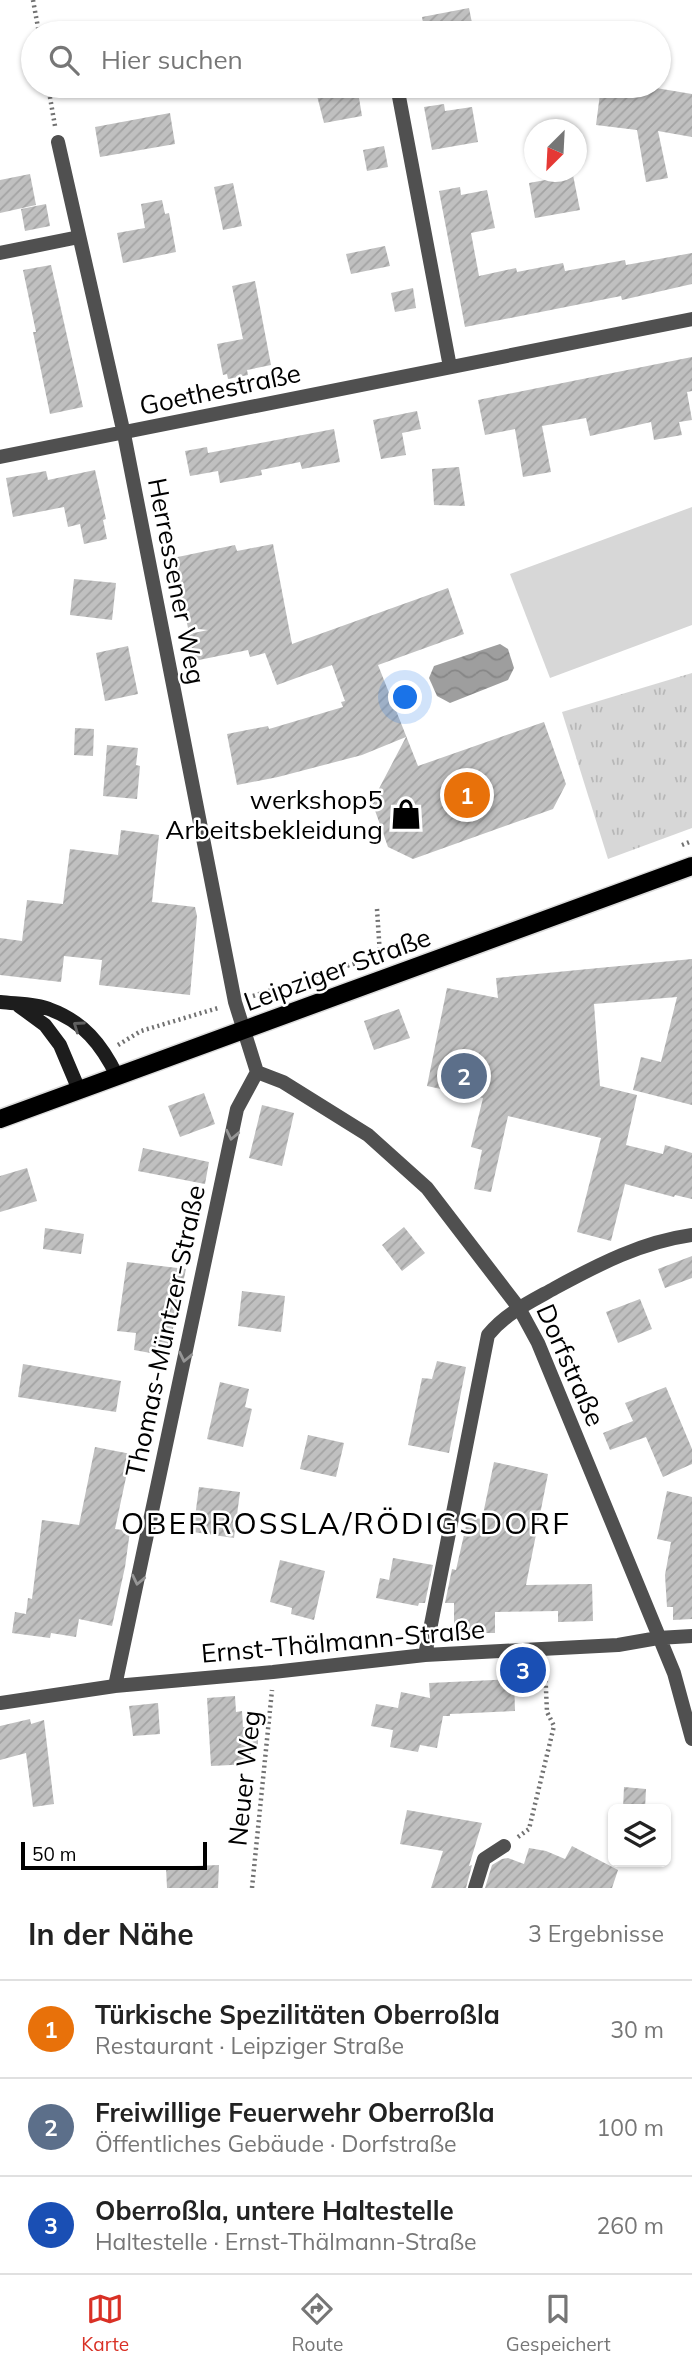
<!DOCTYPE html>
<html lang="de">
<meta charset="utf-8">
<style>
body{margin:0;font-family:Mulish,sans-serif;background:#f6f6f6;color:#222}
.controls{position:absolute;right:21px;bottom:21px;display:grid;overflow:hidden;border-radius:10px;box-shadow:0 2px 5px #0004}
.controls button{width:63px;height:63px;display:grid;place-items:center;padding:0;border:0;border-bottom:2px solid #e0e0e0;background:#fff;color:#222;font:35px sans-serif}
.compass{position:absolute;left:524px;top:119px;width:63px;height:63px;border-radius:50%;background:#fff;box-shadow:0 2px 5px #0004;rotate:204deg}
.scale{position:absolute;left:21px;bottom:18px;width:186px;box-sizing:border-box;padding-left:7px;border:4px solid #000;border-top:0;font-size:19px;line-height:24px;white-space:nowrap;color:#000;-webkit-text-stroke:5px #fff;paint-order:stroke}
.you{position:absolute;left:406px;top:698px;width:24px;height:24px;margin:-18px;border:5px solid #fff;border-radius:50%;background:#1a73e8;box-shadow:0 0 0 10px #1a73e833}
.badge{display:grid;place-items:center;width:46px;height:46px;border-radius:50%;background:#d93025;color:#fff;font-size:23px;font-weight:700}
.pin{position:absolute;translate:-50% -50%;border:4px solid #fff;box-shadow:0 2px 7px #0006}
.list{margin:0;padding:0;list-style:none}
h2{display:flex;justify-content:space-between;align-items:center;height:91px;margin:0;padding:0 28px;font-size:30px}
h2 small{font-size:23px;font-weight:400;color:#767676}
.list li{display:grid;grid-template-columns:46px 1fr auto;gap:21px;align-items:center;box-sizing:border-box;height:98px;padding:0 28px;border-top:2px solid #e0e0e0}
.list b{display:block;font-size:26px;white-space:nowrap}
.list p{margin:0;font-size:23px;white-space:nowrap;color:#767676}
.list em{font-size:23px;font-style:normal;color:#767676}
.icon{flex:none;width:38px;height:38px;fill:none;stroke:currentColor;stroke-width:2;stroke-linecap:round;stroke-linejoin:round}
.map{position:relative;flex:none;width:692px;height:1888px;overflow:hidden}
.search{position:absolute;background:#fff;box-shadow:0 2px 5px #0004;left:21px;right:21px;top:21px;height:77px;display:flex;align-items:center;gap:18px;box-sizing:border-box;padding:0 24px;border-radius:38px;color:#767676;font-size:26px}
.sheet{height:385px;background:#fff}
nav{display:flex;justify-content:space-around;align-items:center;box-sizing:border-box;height:98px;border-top:2px solid #e0e0e0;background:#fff;font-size:19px;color:#767676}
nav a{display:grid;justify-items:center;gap:4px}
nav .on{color:#d93025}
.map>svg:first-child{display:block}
.grass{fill:url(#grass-tufts)}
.green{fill:#d7d7d7}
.water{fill:url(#water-waves)}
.building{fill:url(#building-hatch)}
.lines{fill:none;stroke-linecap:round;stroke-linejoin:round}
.primary-casing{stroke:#dbdbdb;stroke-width:21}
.path{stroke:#727272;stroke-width:4.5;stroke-dasharray:2 3.5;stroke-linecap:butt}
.lane{stroke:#505050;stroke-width:14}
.street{stroke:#505050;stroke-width:14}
.secondary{stroke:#1d1d1d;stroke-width:14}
.primary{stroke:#000;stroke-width:18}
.oneway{stroke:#616161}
.oneway2{stroke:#969696}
.labels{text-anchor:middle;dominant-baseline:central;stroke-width:5;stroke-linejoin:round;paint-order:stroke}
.street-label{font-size:26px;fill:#000;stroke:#fff}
.poi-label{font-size:26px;fill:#000;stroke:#fff;text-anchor:end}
.quarter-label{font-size:30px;letter-spacing:2px;fill:#000;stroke:#fff}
</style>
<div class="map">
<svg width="692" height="1888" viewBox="0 0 692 1888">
<defs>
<pattern id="grass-tufts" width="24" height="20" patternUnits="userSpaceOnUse" patternTransform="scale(1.75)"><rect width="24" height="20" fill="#d7d7d7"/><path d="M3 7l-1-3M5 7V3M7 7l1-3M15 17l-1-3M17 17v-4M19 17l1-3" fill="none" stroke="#b7b7b7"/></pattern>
<pattern id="water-waves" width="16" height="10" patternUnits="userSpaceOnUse" patternTransform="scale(1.75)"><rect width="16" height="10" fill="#9e9e9e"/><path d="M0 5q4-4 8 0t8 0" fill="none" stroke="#868686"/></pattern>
<pattern id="building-hatch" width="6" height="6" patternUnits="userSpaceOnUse" patternTransform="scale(1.75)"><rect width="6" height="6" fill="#c0c0c0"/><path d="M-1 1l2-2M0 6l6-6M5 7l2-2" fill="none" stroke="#a3a3a3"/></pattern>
</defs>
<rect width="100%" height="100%" fill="#fff"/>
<path class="grass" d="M692 673V828L608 859 562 712Z"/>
<path class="green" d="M692 507V625L550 678 510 574Z"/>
<path class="water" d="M500 644 508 649 514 668 508 680 450 703 437 696 429 678 434 666Z"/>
<path class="building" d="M469 8 474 33H425L422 17Z
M325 86H357L362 116 324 123 315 88Z
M601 86H644L692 94V137L658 131 668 178 646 182 637 130 596 125Z
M444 104 445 111 472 107 478 142 432 150 424 107Z
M170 113 175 144 100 157 95 127Z
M384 146 388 167 367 171 363 150Z
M30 174 36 205 0 213V180Z
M573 175 580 210 535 218 529 183Z
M233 183 242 226 223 230 214 187Z
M460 187 461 195 487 190 495 228 471 233 479 276 516 268 517 272 563 263 565 271 625 260 626 265 692 253V284L622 300 621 296 465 327 439 191Z
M162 200 165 214 169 213 176 252 123 263 117 233 145 228 141 204Z
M46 204 50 226 25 231 21 209Z
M385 246 390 266 351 274 346 254Z
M51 265 83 407 50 414 33 332H36L23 270Z
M255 281 271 365 247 370 248 375 228 379 227 374 223 375 217 344 243 339 232 286Z
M413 288 416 308 395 312 391 293Z
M692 357V391L687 392 692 420 679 422 682 435 654 440 651 422 590 436 586 418 542 426 551 472 523 477 515 429 485 435 478 400Z
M417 411 421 429 402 433 406 455 381 459 373 420Z
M334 429 340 462 302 469 300 462 261 470 262 475 220 483 218 471 190 476 185 451 207 447 208 453Z
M459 467 465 506 434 505 432 469Z
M95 470 106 519 103 520 107 539 84 544 80 524 68 527 64 507 13 517 6 478 46 471 48 480Z
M273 544 292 644 448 588 464 634 378 665 418 766 544 722 566 784 553 809 413 859 388 847 372 802 406 737 362 755 278 777 237 785 227 734 268 726 269 729 343 707 341 702 345 701 332 665 277 685 265 653 250 657 248 650 194 661 189 634 208 630 188 628 173 558 235 545 237 551Z
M74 579 116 583 112 620 70 615Z
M128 646 138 694 105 701 96 653Z
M75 728 94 729 93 756 74 755Z
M107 745 138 748 136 765 140 766 137 799 103 796Z
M121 830 159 835 152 902 195 907 197 916 190 995 99 985 102 960 64 956 61 982 0 975V938L22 941 27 900 63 904 70 849 118 855Z
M692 959V1105L633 1090 641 1057 661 1062 677 997 594 1004 600 1086 637 1095 626 1145 663 1154 665 1145 692 1153V1199L675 1195 674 1197 625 1184 611 1241 577 1232 601 1138 508 1116 491 1192 474 1189 482 1150 471 1147 483 1098 427 1086 447 988 498 998 496 978Z
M399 1009 410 1038 374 1050 364 1021Z
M204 1093 215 1124 180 1137 168 1106Z
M262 1105 294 1113 282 1166 249 1158Z
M143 1148 209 1162 205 1184 138 1171Z
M27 1168 37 1201 0 1212V1176Z
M404 1227 425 1253 402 1271 382 1245Z
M45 1228 84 1234 81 1254 43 1249Z
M692 1256V1278L665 1288 658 1269Z
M127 1262 186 1269 167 1356 134 1350 136 1333 117 1331Z
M242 1291 285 1296 281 1332 238 1326Z
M640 1299 652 1329 618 1343 606 1312Z
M437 1361 466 1367 449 1453 408 1445 422 1378 432 1379Z
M23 1364 121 1381 116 1412 18 1397Z
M220 1382 249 1389 245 1407 252 1409 243 1447 207 1439Z
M666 1387 692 1449V1464L663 1477 646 1437 610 1450 603 1433 633 1421 625 1403Z
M308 1435 344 1443 336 1477 300 1469Z
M95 1447 131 1454 115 1529 130 1531 125 1567 112 1626 79 1619 76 1637 51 1633 50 1638 12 1633 15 1612 26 1614 28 1598 32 1599 42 1520 79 1525Z
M494 1462 548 1474 526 1585 592 1584 593 1621 558 1622V1611L495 1612V1633H454V1603H445L452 1569 456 1570 468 1517 482 1519Z
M199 1487 240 1492 234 1538 193 1532Z
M667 1491 692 1497V1619L673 1620V1607H667L665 1575 671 1542 657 1539Z
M393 1558 433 1565 425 1603H419L418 1606 376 1598 380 1578 389 1580Z
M280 1560 325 1571 314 1620 291 1614 292 1608 270 1602Z
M514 1679 515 1711 450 1714V1716H443L437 1748 420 1745 418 1752 390 1747 393 1730 371 1726 376 1704 398 1708 401 1692 430 1698 429 1683Z
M235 1696 236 1712 242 1711 243 1727H258V1748H251V1764L211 1766 207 1698Z
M158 1703 160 1734 133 1736 129 1706Z
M30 1719 31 1724 44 1720 54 1804 33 1807 26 1753 0 1760V1726Z
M624 1787 646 1789 645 1809H623Z
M407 1810 482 1823 469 1866 472 1865 466 1888H431L443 1851 400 1844Z
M572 1846 618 1870 612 1888H485L492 1865 502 1859 508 1858 524 1864 529 1848 546 1851 565 1859Z
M219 1865 218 1888H167L166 1867Z"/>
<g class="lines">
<defs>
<path id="primary" d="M0 1119 692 866"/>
</defs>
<use href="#primary" class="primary-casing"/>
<path class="path" d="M33 0 39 33
M48 86 55 126
M682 845 692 841
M377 909 380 955
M253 996 384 954
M118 1045 141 1031 218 1008
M518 1837 529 1829 554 1726 547 1712 545 1668
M252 1888 272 1690"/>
<path class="lane" d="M0 253 79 237
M475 1888 484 1859 504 1846"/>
<path class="street" d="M397 86 450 367
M58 142 124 434 235 1002 257 1072 283 1082 368 1135 427 1188 519 1308 538 1343 674 1673 692 1739
M0 457 692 319
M425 1655 488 1335C506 1313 530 1302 555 1288 599 1264 642 1242 692 1235
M115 1686 237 1109 257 1072
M0 1703 115 1686 273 1672 425 1655 618 1645 658 1638 692 1636"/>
<path class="secondary" d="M0 1002C15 1004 35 1003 49 1009 83 1021 102 1045 117 1076
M19 1006 45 1025 60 1045 79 1090"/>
<use href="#primary" class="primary"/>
</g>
<defs><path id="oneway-chevron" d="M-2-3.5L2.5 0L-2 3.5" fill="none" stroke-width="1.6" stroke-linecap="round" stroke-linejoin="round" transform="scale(1.75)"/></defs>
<use class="oneway" href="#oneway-chevron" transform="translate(78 1026) rotate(-145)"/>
<g class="oneway2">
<use href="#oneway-chevron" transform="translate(232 1135) rotate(102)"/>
<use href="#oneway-chevron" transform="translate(185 1357) rotate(102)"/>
<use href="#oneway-chevron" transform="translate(138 1580) rotate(102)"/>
</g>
<defs>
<symbol id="shop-bare" viewBox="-9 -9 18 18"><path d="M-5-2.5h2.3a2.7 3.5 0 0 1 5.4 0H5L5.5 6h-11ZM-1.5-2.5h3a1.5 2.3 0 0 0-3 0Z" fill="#000" stroke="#fff" stroke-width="2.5" paint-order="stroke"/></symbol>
</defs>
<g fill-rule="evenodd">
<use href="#shop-bare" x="384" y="792" width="44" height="44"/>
</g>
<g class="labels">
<g class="street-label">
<text transform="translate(220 389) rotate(-12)">Goethestraße</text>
<text transform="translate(177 581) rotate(79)">Herressener Weg</text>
<text transform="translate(337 969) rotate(-20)">Leipziger Straße</text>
<text transform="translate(165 1331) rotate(-78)">Thomas-Müntzer-Straße</text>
<text transform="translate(571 1365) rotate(66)">Dorfstraße</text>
<text transform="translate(343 1641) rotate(-5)">Ernst-Thälmann-Straße</text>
<text transform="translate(244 1778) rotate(-84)">Neuer Weg</text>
</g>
<g class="poi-label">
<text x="383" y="799">werkshop5<tspan x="383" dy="30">Arbeitsbekleidung</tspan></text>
</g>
<g class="quarter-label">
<text x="346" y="1523">OBERROSSLA/RÖDIGSDORF</text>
</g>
</g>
</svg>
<div class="controls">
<button><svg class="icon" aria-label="layers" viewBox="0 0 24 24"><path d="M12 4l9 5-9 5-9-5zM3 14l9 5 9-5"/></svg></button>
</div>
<svg class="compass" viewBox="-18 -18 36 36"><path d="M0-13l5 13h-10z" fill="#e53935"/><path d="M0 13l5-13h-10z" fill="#767676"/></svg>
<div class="scale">50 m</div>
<div class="you"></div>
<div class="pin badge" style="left:467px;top:795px;background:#e8710a">1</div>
<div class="pin badge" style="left:464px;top:1076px;background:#5c6f8a">2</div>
<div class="pin badge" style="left:523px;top:1670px;background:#1a4fb4">3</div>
<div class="search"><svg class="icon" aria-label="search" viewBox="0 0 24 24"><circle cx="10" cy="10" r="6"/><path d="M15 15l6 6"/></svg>Hier suchen</div>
</div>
<section class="sheet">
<h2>In der Nähe<small>3 Ergebnisse</small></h2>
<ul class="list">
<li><span class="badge" style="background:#e8710a">1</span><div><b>Türkische Spezilitäten Oberroßla</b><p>Restaurant · Leipziger Straße</p></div><em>30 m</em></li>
<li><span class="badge" style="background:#5c6f8a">2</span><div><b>Freiwillige Feuerwehr Oberroßla</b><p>Öffentliches Gebäude · Dorfstraße</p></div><em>100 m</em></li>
<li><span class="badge" style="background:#1a4fb4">3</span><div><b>Oberroßla, untere Haltestelle</b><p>Haltestelle · Ernst-Thälmann-Straße</p></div><em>260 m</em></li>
</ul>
</section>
<nav>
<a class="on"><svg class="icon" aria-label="map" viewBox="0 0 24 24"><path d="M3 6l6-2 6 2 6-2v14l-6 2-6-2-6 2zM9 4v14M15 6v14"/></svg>Karte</a>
<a><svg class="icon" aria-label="directions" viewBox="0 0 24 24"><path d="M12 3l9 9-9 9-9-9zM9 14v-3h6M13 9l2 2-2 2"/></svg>Route</a>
<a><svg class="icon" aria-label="saved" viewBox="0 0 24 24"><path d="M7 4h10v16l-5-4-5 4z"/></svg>Gespeichert</a>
</nav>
